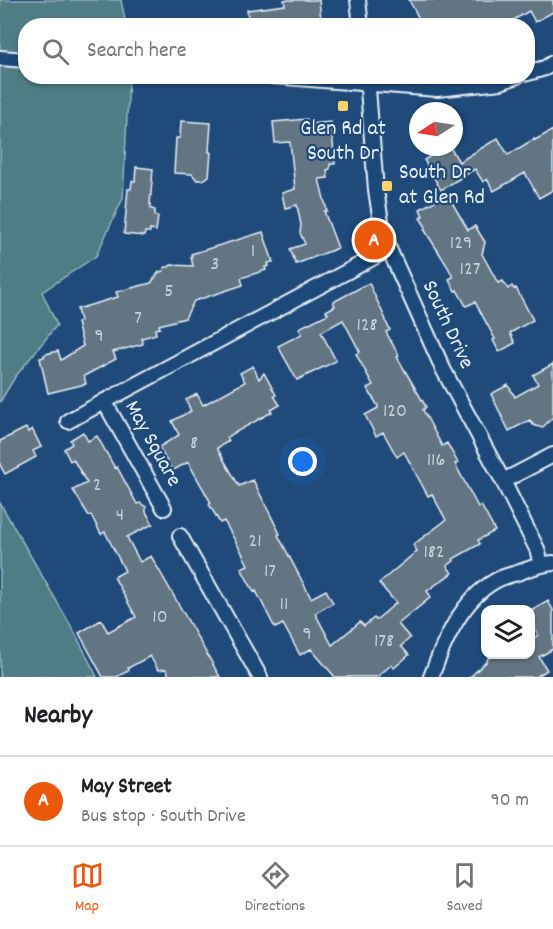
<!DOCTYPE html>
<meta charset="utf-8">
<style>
body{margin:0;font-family:Dekko,sans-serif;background:#f2f2f2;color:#202124}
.controls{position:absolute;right:18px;bottom:18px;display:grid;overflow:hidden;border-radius:12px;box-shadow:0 2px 4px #0004}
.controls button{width:54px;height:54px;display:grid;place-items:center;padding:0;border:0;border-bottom:2px solid #e0e0e0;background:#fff;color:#202124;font:30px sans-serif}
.compass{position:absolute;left:409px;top:102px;width:54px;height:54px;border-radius:50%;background:#fff;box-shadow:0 2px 4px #0004;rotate:258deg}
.you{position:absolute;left:303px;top:462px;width:21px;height:21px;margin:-15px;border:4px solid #fff;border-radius:50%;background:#1a73e8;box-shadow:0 0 0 9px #1a73e833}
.badge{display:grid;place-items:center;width:39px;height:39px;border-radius:50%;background:#ea580c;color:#fff;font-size:20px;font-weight:700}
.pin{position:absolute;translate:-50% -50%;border:3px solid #fff;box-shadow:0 2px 6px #0006}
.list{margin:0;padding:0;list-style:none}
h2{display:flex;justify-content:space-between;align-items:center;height:78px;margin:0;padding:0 24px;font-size:26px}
h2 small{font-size:20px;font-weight:400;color:#757577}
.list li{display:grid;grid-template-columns:39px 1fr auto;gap:18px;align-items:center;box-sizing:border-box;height:90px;padding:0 24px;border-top:2px solid #e0e0e0}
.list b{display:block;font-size:22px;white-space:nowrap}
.list p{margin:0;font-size:20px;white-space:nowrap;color:#757577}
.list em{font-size:20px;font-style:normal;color:#757577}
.icon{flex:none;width:33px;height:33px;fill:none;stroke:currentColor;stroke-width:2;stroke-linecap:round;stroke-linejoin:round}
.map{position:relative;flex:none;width:553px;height:677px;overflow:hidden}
.search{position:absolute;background:#fff;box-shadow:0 2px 4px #0004;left:18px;right:18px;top:18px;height:66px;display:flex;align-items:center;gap:15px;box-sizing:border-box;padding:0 21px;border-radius:24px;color:#757577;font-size:22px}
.sheet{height:168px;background:#fff}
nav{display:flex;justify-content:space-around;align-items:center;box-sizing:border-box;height:84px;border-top:2px solid #e0e0e0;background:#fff;font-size:16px;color:#757577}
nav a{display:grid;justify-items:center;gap:3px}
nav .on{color:#ea580c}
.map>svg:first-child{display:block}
.green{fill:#507c85;stroke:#9cb6be;stroke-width:1.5}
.building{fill:#627482;stroke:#e8f1f8;stroke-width:1.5}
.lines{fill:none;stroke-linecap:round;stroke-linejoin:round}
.minor-casing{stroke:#e8f1f8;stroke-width:18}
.minor{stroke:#1f4a7a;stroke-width:14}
.poi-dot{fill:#ffd166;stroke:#1f4a7a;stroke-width:2}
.labels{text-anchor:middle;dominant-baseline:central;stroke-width:4.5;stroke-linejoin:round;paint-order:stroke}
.number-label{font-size:20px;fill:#c6d2da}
.poi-label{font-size:22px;fill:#e8f1f8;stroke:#1f4a7a}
.street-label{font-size:22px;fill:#e8f1f8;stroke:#1f4a7a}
</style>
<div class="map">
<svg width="553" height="677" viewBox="0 0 553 677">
<rect width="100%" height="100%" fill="#1f4a7a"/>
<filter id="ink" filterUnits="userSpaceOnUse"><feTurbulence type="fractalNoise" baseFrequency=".0167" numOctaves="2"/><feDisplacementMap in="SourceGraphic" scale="12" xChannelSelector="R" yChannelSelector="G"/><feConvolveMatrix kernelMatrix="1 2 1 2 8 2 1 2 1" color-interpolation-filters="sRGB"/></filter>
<g filter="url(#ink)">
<path class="green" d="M0 0H121L126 25 26 26V76L129 77 123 198 96 256 42 292 57 325 15 377 0 402Z
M0 503 74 631 97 677H0Z"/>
<path class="building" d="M284 0H319L321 19H319L320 26H304V24L289 26H265V23L249 26 247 10 285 5Z
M409 0H553V12L535 22 529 11 503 26H423Z
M307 119V124L331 122 335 164H330V169L327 170 328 178 319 179 327 211H324L338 248 296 264 290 249 305 244 300 233 301 225 297 205 285 208 282 193 295 189 290 142 275 143 273 122Z
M181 121 211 123 209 152H211L209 176 203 180H197L192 174 174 173 176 138H180Z
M553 130V190L539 198 525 173 494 191 487 179 483 182 475 169 441 190 424 160 437 152 434 147H450L459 162 498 138 508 155 534 139 535 140Z
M136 167 153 169 150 204H151V209L155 210V216L158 217 156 231 150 230V232H145L144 236 124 234 128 189H131L132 181H135Z
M447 194 468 230 475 226 485 242 482 254 498 283 503 281 508 289 512 286 514 289 516 288 533 320 510 333 515 343 499 352 493 340 495 339 475 302 466 306 457 290 455 291 449 279 453 277 448 267 424 229 426 227 420 218 423 216 420 209Z
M263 232 273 262 268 263 269 266 265 267 266 270 241 278 243 285 194 301 185 318 159 325 160 328 155 329 156 334 142 338 143 344 113 352 116 359 84 376 86 384 48 393 40 358 44 357V355L46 354 58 351 61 360 83 346 77 323 80 321 77 309 118 297 116 292 151 283 159 272 163 271 165 267H169L171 265 193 266 191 257H192L191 254Z
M369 283 386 320V322L390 330 386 332 399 356 397 357 426 407 423 410 442 446 447 443 458 463 455 464 478 507 481 505 495 531 478 540 480 544 453 559 454 561 447 566 452 573 427 591 431 597 398 624 410 638 401 646 409 655 394 668 391 665 377 677H335L311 649 300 655 283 624 275 628 256 591 254 592 241 568 248 565 242 553 224 521 220 523 209 504 211 503 188 462 172 471 159 447 179 435 172 421 191 411 186 400 197 394 203 405 245 382 240 373 253 366 259 379 264 373 276 395 274 396 280 405 271 410 272 412 227 437 229 441 217 448 239 486 253 480 280 534 278 535 311 598 326 590 333 603 315 613 332 645 360 622 364 626 374 618 376 620 396 603 379 583 417 551 413 545 446 520 432 494 428 496 404 452 397 457 383 432 376 436 365 415 378 408V406L367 388 373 385 356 354 360 352 343 320 321 332 336 361 297 380 278 346 302 334 299 328 328 314 326 311 335 306 333 302Z
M553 364V417L542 428 533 425 530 420 509 431 491 394 508 385 515 397 538 384 533 375Z
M26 428 28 432 32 429 41 447 33 451 36 457 5 474 0 465V441Z
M83 432 88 441 97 436 115 468 117 467 137 504 140 503 146 507V512L153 524 127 537 140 562 151 556 220 677H170L166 669 158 670 150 656 128 668 129 670 117 677H103L79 633 101 620 108 632 136 617 114 577 125 571 105 532 101 534 91 515 89 516 73 490 87 483 73 459 70 461 64 449 72 444 70 440Z
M548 601 553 610V649L539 657 547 670 536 677H470L487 661 488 658 495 654H531V640L538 635 531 620V611Z"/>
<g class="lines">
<defs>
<path id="minor" d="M358 0 361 26
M0 58 26 60
M528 73 545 68 553 63
M272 76 437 89 501 82 517 76
M367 76 376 190 381 222 389 249 443 369 503 481 537 549 541 564
M104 401 164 508
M68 421 389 249
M503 481 553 455
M180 536 260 677
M431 677C444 642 461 600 495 581 501 577 510 575 517 573 529 569 540 564 553 563"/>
</defs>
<use href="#minor" class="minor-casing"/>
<use href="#minor" class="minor"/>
</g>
</g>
<g class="poi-dot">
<rect x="337" y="100" width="12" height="12" rx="3"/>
<rect x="381" y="180" width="12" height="12" rx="3"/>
</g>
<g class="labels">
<g class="number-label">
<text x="461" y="244">129</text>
<text x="253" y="252">1</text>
<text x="215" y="265">3</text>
<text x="470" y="270">127</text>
<text x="169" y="292">5</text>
<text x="138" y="319">7</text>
<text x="367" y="326">128</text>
<text x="99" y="337">9</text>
<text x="395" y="412">120</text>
<text x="194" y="444">8</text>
<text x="436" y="461">116</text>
<text x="97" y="486">2</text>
<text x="120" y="516">4</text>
<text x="255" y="542">21</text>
<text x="434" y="553">182</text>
<text x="270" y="572">17</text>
<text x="284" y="605">11</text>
<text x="160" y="618">10</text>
<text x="307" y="635">9</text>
<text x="384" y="642">178</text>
</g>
<g class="poi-label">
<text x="343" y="129">Glen Rd at<tspan x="343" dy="25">South Dr</tspan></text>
<text x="399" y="173" text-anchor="start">South Dr<tspan x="399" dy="25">at Glen Rd</tspan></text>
</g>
<g class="street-label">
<text transform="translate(447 325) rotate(65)">South Drive</text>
<text transform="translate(152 444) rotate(61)">May Square</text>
</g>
</g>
</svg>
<div class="controls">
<button><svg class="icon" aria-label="layers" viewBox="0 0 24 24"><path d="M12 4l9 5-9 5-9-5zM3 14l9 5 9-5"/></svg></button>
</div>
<svg class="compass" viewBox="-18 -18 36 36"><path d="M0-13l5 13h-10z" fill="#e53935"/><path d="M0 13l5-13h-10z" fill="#757577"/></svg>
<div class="you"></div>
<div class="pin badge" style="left:374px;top:240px">A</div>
<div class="search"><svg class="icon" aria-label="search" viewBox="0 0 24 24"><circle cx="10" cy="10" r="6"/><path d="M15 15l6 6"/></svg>Search here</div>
</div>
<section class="sheet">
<h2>Nearby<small></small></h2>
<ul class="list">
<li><span class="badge">A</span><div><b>May Street</b><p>Bus stop · South Drive</p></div><em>90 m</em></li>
</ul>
</section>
<nav>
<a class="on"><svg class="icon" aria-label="map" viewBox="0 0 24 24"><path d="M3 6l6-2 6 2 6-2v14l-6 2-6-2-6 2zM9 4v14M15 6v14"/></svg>Map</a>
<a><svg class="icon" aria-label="directions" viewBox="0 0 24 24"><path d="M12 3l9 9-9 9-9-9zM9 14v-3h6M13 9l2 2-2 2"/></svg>Directions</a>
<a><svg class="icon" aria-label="saved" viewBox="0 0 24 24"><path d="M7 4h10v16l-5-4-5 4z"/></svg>Saved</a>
</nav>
